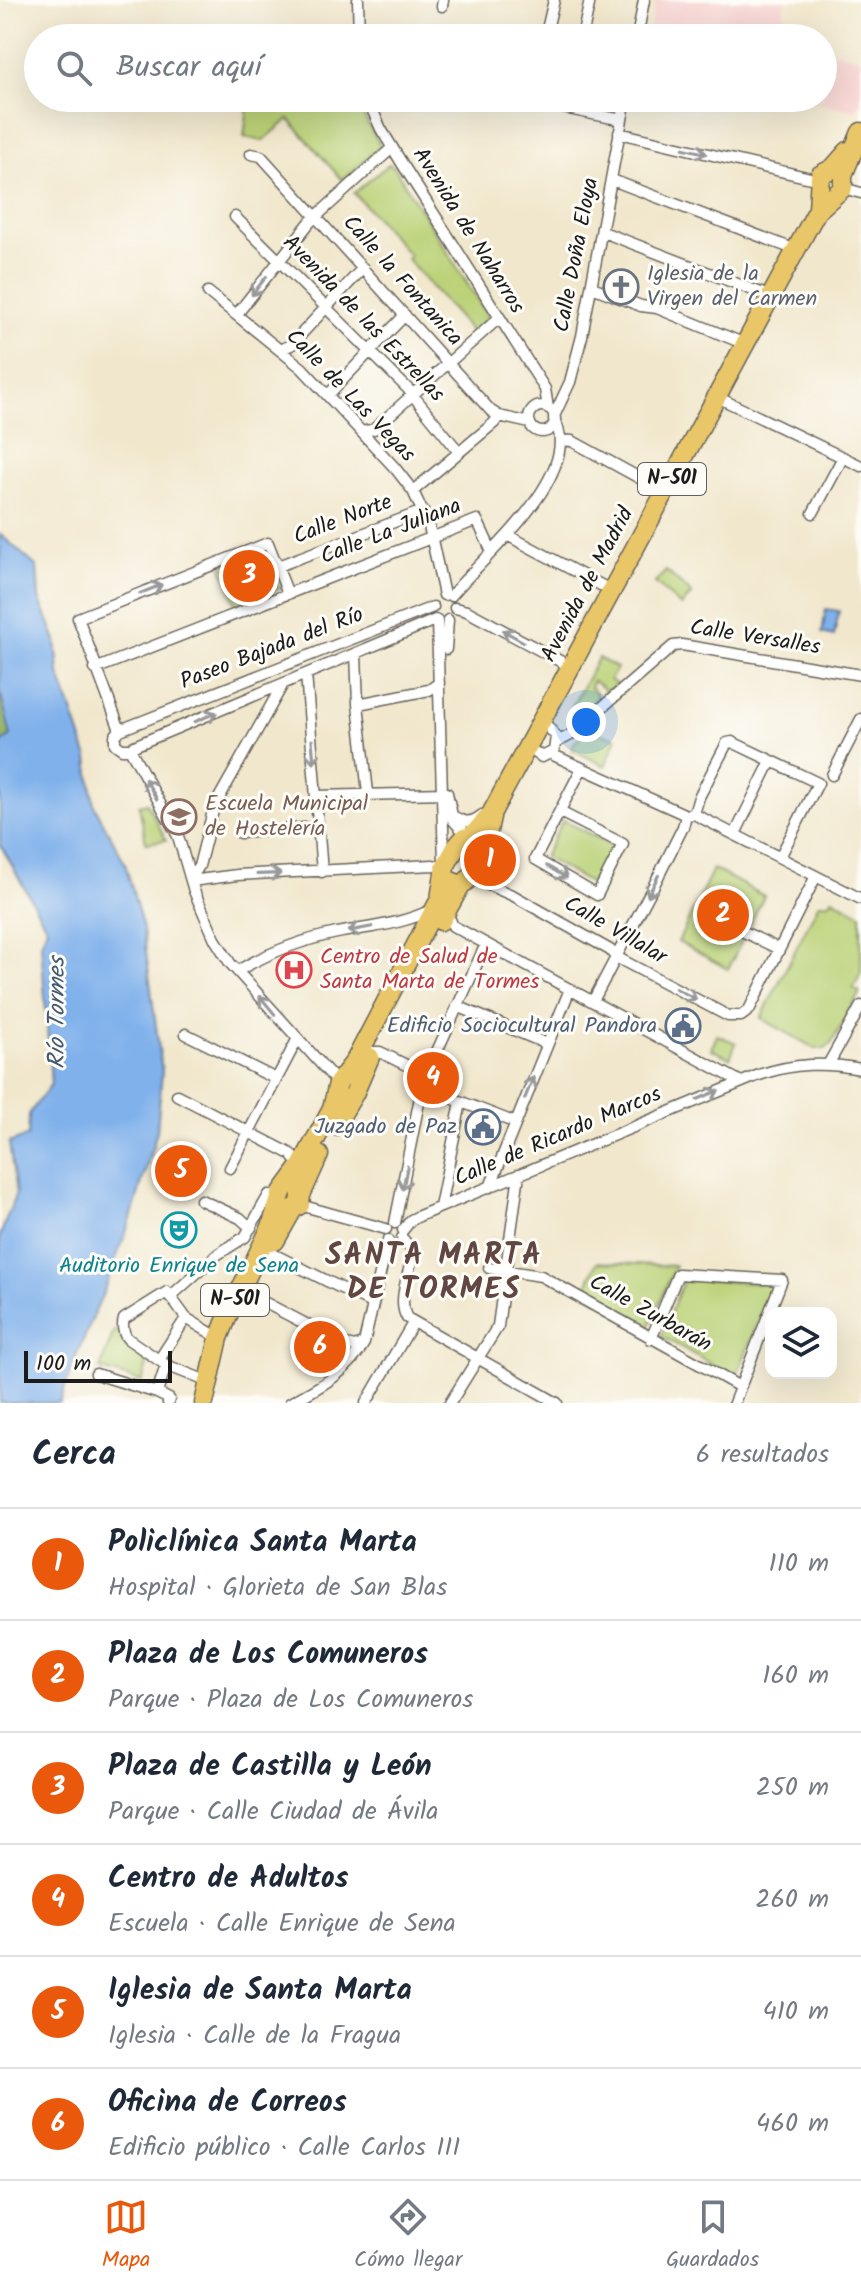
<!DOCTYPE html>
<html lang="es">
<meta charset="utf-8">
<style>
body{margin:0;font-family:Kalam,sans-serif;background:#f6f6f7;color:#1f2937}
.controls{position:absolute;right:24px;bottom:24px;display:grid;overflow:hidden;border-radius:16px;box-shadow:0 8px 32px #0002}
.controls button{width:72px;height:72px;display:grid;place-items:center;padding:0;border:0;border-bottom:2px solid #e0e1e3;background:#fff;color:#1f2937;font:40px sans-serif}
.scale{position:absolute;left:24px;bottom:20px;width:148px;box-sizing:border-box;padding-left:8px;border:4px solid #1c1c1c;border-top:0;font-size:22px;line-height:28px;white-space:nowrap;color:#1c1c1c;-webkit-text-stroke:6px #fdfcf7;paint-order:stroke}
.you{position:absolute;left:586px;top:722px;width:28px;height:28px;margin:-20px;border:6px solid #fff;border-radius:50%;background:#1a73e8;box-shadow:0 0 0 12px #1a73e833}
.badge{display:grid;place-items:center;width:52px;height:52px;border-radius:50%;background:#ea580c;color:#fff;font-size:26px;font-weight:700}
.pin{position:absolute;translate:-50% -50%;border:4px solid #fff;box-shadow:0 2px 8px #0006}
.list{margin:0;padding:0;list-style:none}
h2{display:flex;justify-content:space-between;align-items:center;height:104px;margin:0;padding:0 32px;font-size:34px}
h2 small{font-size:26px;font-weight:400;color:#747a83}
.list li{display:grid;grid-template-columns:52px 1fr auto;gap:24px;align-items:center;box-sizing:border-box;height:112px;padding:0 32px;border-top:2px solid #e0e1e3}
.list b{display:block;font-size:30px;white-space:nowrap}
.list p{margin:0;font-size:26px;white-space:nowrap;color:#747a83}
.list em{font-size:26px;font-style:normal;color:#747a83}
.icon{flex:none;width:44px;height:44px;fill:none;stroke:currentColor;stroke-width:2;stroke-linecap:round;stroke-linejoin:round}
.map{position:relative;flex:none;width:861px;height:1403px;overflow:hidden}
.search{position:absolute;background:#fff;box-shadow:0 8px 32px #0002;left:24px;right:24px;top:24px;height:88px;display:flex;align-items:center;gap:20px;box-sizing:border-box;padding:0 28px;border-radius:44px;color:#747a83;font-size:30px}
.sheet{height:776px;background:#fff}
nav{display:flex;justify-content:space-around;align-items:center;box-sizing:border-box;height:112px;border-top:2px solid #e0e1e3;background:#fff;font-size:22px;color:#747a83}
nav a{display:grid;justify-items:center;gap:4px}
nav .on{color:#ea580c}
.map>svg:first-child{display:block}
.built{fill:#f7d0ce}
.green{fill:#bad176;stroke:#6b7649;stroke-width:2}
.forest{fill:#93b367;stroke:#586842;stroke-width:2}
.water{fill:#80b1eb;stroke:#4e6684;stroke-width:2}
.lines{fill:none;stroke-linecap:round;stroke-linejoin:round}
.street-casing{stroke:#67635a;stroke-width:13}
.highway-casing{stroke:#67635a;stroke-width:21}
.street{stroke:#fff;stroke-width:10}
.highway{stroke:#e9c769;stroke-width:18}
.oneway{stroke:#999}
.labels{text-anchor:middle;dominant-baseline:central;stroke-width:6;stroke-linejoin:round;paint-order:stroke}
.shield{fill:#fdfcf7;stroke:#605f5e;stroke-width:2}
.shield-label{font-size:20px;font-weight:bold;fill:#1c1c1c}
.street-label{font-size:22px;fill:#1c1c1c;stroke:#fdfcf7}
.worship-label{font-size:22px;fill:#5b616d;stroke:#fdfcf7;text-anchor:start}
.education-label{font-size:22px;fill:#785e54;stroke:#fdfcf7;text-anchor:start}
.health-label{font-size:22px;fill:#be3a42;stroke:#fdfcf7;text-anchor:start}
.service-label{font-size:22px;fill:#4e5e75;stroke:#fdfcf7;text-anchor:end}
.culture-label{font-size:22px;fill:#0d838f;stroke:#fdfcf7}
.water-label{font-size:24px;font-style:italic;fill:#44586f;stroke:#fdfcf7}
.district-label{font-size:30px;font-weight:bold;letter-spacing:2px;fill:#614641;stroke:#fdfcf7}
</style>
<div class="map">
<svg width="861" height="1403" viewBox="0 0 861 1403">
<rect width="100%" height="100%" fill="#fdfcf7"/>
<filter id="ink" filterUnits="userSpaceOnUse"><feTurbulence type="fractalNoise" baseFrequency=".0125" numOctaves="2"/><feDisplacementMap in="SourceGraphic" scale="16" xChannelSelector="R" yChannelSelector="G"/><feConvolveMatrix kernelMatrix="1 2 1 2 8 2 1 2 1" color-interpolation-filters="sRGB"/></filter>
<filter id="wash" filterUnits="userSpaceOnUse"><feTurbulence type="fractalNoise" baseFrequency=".006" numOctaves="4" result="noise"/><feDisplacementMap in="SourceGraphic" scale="32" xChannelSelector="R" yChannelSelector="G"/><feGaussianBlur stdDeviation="1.8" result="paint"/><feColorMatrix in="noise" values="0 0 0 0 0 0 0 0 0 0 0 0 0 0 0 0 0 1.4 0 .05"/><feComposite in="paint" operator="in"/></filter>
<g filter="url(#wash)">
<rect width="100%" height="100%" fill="#f1e7cc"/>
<path class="built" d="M655 0H785L783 13 796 33 816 37 649 38Z
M823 49 861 58V100L855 111 803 98H823Z"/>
<path class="green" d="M249 98H356L363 115 381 147 342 180 289 119 263 141 244 137Z
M389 164 394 167 488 317 472 333 407 259 410 256 354 193Z
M265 550 279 589 236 605 222 567Z
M666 571 692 594 681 606 655 583Z
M598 658 617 668 610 680 616 684 605 693 603 688 593 681 590 687 597 693 595 702 584 712 571 708Z
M589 730 617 738 605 766 571 749 575 742Z
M147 803 166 840 146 843 139 805Z
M563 820 613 847 593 885 544 857Z
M713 869 764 896 728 969 678 942Z
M832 898 861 914V973L853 989 860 992 831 1044 825 1049H816L761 1018 819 903H829Z
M717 1035 736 1043 730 1058 711 1049Z
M597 1262 675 1266 649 1328 638 1323 639 1319 599 1297 597 1300 584 1292Z
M684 1279 773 1284 736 1378 661 1336Z
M114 1331 121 1332V1339L149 1358 142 1382 100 1369Z"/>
<path class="forest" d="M0 691 11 736 0 744Z"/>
<path class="water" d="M0 534 37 567 39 598 56 640 59 673 88 758 94 805 125 863 143 929 162 1071 157 1131 131 1219 102 1296 72 1366 60 1403H0V1236L16 1193 9 1143 28 1136 29 1114 51 1084 41 943 47 928 0 844V744L11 736 0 691Z
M826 609 839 611 834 636 822 633Z"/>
</g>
<g filter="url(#ink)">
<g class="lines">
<defs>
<path id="street" d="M358 0 359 38
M442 6 443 0
M545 38 554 0
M582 38 590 0
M637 38 644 0
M367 98 381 129 403 165 545 389 548 408
M514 98 622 120
M619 133 819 180
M251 154 261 156 491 411 499 416 530 423
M612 180 796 250
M843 188 861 193
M235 217 408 389 459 452
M603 232 771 297
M592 287 641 306 657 308 745 344
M208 292 302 368 395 468 413 491 429 526 444 595
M237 314 310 222 392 148
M280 350 291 345 363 268
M328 395 405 315
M717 397 861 466
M529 419a13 13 0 1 1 26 0a13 13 0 1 1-26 0Z
M554 416 570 382 582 336 626 98
M362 432 374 429 499 318
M560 440 572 441 665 492
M413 491 494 423 499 416
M813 513 843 457
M509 536 612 591
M278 566 423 511
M451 596C480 559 586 474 554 419
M455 608 467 611 571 667
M437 621 444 863
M446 649 448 620
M356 654 358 704 368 793
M95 669 477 520 492 552
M306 674 322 872
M358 704 429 690 439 683
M120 730 78 618 268 543 288 594
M557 742 569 736 673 646 682 645 861 675
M134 746 435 620
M527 747 542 757 554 751 556 736 542 720
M130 749 178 836 194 891 215 939 230 963 338 1083
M130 749H122L115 744V736L120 730 433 607
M551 754 686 815 694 814 861 899
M832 775 861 719
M447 793 453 820 468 836
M316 796 446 793
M560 812 623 844 597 895 535 859 582 768
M694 814 699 797 727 743 732 742 818 783 780 857
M451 815C463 822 470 825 482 815
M240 833 318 827
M735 834 771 761
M470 877 514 896 610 950 616 957 728 1016H741L749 1010 816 876
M191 879 199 866 214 807 283 684
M191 881 237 875 433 865 445 868
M447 913 453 926 741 1082
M744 932 779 949
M239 970C270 952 302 940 337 933 369 927 405 924 433 909
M593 1001 654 885 683 827 686 815
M457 1006 547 1044
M186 1034 276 1079
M372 1052H380L426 1075
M829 1063 861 1006
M423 1087 516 1123
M177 1095 291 1154 301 1166
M230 1168 297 1040
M490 1187 570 989
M201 1200 240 1218 251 1228
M300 1205 386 1229
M440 1207 461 1102
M395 1223 423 1082 486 944
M403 1230 411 1220 419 1216 759 1075C794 1063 825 1062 861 1069
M402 1238 413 1251C411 1270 396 1300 407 1318L557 1403
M267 1254 275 1255 373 1304
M489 1268 541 1276 740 1387
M249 1289 256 1298 346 1345 355 1347 364 1343
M170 1297 218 1254 245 1237 269 1195 280 1197
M651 1339 678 1274 782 1280 734 1403
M159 1360 186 1318
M166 1365 209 1382
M96 1374 157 1393 166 1365 128 1339C123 1334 122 1325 124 1319L167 1292 186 1318 219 1338
M157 1393 169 1399 168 1403
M290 1403C318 1388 349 1372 364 1343L388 1240
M366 1403 413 1323
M450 1403 498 1326 519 1174"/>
<path id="highway" d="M818 209 820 175 833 168 848 151
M451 881 461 885C482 873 486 839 491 817
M441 921 461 885
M335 1126 354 1094 370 1057
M275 1241 293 1209 300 1205 301 1195 319 1155
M204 1403 219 1338 229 1313 271 1227 282 1192 301 1166 332 1109 338 1083 355 1061 440 899 445 867 456 847 464 838 472 836 491 814 817 211 843 188V175L861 132"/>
</defs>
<use href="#street" class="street-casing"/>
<use href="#highway" class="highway-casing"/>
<use href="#street" class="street"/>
<use href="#highway" class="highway"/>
</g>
<defs><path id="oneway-shaft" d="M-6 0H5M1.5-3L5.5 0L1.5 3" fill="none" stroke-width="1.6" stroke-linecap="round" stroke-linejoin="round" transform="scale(2)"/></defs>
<g class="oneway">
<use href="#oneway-shaft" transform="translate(695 151) rotate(13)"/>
<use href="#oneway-shaft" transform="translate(259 286) rotate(128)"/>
<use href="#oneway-shaft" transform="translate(151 589) rotate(-22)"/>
<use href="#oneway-shaft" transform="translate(513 636) rotate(-151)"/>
<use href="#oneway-shaft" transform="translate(206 717) rotate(-23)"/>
<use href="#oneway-shaft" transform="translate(313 752) rotate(85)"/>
<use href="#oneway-shaft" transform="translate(151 789) rotate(-120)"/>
<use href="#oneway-shaft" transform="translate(557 872) rotate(31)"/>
<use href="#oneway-shaft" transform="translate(269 874) rotate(-2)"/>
<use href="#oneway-shaft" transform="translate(653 886) rotate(117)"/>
<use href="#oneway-shaft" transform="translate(360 929) rotate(169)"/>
<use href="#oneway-shaft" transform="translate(686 994) rotate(28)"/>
<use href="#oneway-shaft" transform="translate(267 1005) rotate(-130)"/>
<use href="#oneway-shaft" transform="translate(529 1088) rotate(-68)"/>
<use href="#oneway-shaft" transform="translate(708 1095) rotate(-23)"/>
<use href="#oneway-shaft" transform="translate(405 1178) rotate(101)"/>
</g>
</g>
<defs>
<symbol id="church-ring" viewBox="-11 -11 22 22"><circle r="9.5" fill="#fdfcf7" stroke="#6b7280" stroke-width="1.5"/><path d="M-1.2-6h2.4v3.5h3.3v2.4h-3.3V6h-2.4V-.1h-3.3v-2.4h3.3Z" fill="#6b7280"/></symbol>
<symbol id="university-ring" viewBox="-11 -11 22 22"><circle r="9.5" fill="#fdfcf7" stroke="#8d6e63" stroke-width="1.5"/><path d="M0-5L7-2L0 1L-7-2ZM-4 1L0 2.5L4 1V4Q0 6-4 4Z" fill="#8d6e63"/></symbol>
<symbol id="hospital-ring" viewBox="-11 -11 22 22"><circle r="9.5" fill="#fdfcf7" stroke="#e0444e" stroke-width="1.5"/><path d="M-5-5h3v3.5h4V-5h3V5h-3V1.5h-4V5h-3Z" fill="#e0444e"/></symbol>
<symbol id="civic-ring" viewBox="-11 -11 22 22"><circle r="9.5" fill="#fdfcf7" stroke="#5c6f8a" stroke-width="1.5"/><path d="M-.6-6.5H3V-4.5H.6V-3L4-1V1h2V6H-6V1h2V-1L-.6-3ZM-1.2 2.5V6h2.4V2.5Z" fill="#5c6f8a"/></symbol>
<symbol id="theatre-ring" viewBox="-11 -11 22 22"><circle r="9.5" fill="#fdfcf7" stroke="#0f9aa8" stroke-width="1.5"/><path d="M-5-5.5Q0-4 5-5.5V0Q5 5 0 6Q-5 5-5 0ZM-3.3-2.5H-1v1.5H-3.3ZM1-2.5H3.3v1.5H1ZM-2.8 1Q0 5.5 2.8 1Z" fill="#0f9aa8"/></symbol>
</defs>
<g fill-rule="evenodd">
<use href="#church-ring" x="601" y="267" width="40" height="40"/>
<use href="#university-ring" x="159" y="797" width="40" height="40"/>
<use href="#hospital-ring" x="274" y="950" width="40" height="40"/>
<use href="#civic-ring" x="663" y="1006" width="40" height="40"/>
<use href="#civic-ring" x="463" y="1107" width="40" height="40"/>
<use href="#theatre-ring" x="159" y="1210" width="40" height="40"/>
</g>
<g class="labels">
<g class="shield">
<rect x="638" y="463" width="68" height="32" rx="6"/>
<rect x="201" y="1284" width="68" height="32" rx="6"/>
</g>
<g class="shield-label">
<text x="672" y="479">N-501</text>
<text x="235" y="1300">N-501</text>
</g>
<g class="street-label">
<text transform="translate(468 231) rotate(58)">Avenida de Naharros</text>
<text transform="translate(577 255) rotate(-79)">Calle Doña Eloya</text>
<text transform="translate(402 281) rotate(48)">Calle la Fontanica</text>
<text transform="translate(363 319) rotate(46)">Avenida de las Estrellas</text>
<text transform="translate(350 396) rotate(46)">Calle de Las Vegas</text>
<text transform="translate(343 520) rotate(-21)">Calle Norte</text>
<text transform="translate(391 532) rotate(-21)">Calle La Juliana</text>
<text transform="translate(588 585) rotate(-62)">Avenida de Madrid</text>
<text transform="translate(755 638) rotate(9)">Calle Versalles</text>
<text transform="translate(272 649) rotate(-21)">Paseo Bajada del Río</text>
<text transform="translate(615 931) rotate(30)">Calle Villalar</text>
<text transform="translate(558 1137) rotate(-23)">Calle de Ricardo Marcos</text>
<text transform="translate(650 1314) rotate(29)">Calle Zurbarán</text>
</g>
<g class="worship-label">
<text x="647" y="274">Iglesia de la<tspan x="647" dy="25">Virgen del Carmen</tspan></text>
</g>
<g class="education-label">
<text x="205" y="804">Escuela Municipal<tspan x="205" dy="25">de Hostelería</tspan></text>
</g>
<g class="health-label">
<text x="320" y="957">Centro de Salud de<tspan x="320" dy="25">Santa Marta de Tormes</tspan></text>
</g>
<g class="service-label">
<text x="657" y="1026">Edificio Sociocultural Pandora</text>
<text x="457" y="1127">Juzgado de Paz</text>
</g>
<g class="culture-label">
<text x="179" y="1266">Auditorio Enrique de Sena</text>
</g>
<g class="water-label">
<text transform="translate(57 1013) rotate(-90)">Río Tormes</text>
</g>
<g class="district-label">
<text x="434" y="1256">SANTA MARTA<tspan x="434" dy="34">DE TORMES</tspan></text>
</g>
</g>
</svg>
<div class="controls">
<button><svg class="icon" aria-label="layers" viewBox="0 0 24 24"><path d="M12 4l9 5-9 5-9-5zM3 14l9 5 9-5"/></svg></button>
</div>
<div class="scale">100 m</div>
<div class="you"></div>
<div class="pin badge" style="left:490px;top:860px">1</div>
<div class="pin badge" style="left:723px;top:915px">2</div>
<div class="pin badge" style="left:249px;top:576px">3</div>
<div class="pin badge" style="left:433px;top:1078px">4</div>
<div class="pin badge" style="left:181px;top:1171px">5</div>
<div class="pin badge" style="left:320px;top:1347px">6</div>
<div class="search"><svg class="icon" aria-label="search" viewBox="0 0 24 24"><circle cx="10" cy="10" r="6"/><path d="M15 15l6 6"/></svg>Buscar aquí</div>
</div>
<section class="sheet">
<h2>Cerca<small>6 resultados</small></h2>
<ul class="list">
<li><span class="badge">1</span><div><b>Policlínica Santa Marta</b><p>Hospital · Glorieta de San Blas</p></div><em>110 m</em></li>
<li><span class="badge">2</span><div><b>Plaza de Los Comuneros</b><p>Parque · Plaza de Los Comuneros</p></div><em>160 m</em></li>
<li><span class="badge">3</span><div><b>Plaza de Castilla y León</b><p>Parque · Calle Ciudad de Ávila</p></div><em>250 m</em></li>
<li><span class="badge">4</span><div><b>Centro de Adultos</b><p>Escuela · Calle Enrique de Sena</p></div><em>260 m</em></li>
<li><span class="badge">5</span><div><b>Iglesia de Santa Marta</b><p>Iglesia · Calle de la Fragua</p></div><em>410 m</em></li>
<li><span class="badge">6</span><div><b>Oficina de Correos</b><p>Edificio público · Calle Carlos III</p></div><em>460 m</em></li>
</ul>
</section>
<nav>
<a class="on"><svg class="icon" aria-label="map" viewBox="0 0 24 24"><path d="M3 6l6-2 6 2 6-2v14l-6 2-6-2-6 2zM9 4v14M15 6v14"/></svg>Mapa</a>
<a><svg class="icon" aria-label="directions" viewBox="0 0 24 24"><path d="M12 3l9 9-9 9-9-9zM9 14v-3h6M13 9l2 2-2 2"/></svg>Cómo llegar</a>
<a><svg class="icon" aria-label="saved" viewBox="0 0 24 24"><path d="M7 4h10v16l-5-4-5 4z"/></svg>Guardados</a>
</nav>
